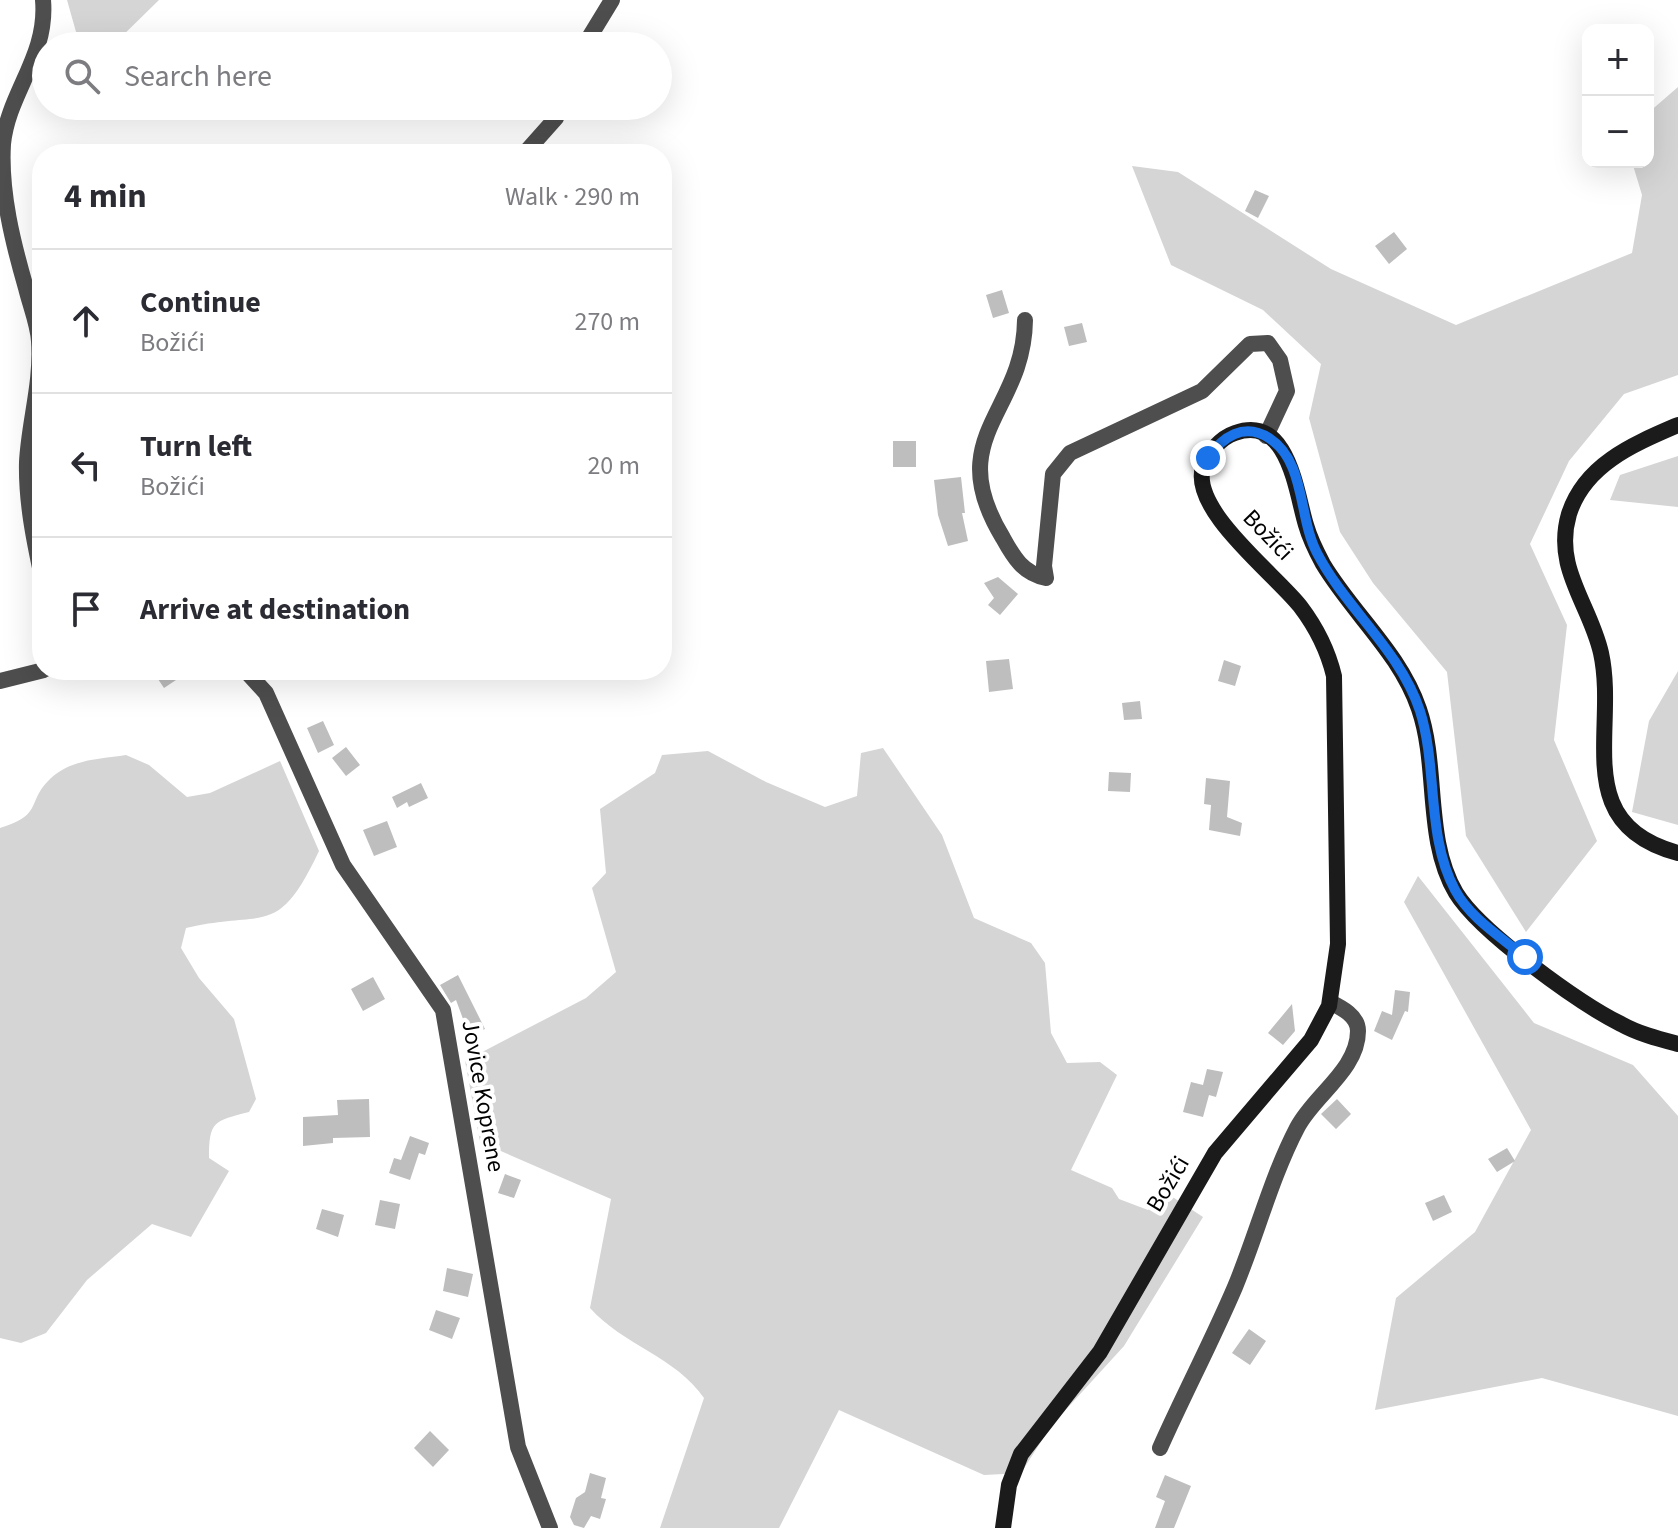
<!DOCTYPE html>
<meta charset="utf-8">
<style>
body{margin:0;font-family:"Source Sans 3",sans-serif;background:#f7f7f7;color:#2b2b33}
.controls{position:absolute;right:24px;top:24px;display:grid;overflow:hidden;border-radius:16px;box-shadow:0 8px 32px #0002}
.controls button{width:72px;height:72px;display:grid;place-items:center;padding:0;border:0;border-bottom:2px solid #e1e1e2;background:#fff;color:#2b2b33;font:40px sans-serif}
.stop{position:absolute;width:24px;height:24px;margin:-18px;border:6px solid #1a73e8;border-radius:50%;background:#fff}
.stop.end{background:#1a73e8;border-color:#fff;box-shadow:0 2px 8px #0008}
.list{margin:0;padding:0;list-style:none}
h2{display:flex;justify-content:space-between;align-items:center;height:104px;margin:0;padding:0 32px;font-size:34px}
h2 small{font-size:26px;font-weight:400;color:#7c7c81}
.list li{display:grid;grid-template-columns:52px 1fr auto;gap:24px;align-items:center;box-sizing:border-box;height:144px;padding:0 32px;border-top:2px solid #e1e1e2}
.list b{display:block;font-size:30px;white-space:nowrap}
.list p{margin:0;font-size:26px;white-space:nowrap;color:#7c7c81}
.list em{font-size:26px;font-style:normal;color:#7c7c81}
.icon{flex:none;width:44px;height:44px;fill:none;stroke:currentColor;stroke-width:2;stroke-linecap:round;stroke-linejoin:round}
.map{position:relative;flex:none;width:1678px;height:1528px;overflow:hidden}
.search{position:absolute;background:#fff;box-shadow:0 8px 32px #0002;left:32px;top:32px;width:640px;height:88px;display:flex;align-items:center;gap:20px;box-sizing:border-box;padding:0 28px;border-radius:44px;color:#7c7c81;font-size:30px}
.panel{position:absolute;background:#fff;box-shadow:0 8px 32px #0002;left:32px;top:144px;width:640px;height:536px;border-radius:32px}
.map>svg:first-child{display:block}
.green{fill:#d5d5d5}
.building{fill:#bebebe}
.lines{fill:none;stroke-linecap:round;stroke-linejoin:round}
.street{stroke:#4e4e4e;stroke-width:16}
.secondary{stroke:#1b1b1b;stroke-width:16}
.route{stroke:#1a73e8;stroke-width:10}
.labels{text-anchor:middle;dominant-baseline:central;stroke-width:8;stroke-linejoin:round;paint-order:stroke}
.street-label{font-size:24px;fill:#000;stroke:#fff}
</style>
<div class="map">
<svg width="1678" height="1528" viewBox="0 0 1678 1528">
<rect width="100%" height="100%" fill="#fff"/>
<path class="green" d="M67 0H159L112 46H80Z
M1678 87V375L1624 394 1569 461 1530 544 1567 625 1554 740 1597 841 1526 932 1466 836 1447 672 1373 583 1340 532 1309 418 1321 364 1263 310 1171 265 1132 166 1178 172 1331 269 1456 325 1632 253 1642 195 1632 162H1648V113Z
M1678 456V507L1610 500 1620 475Z
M1678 671V825L1632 812 1649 721Z
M883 748 942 835 974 918 1031 943 1045 963 1051 1033 1067 1063 1100 1062 1117 1075 1071 1170 1112 1188 1119 1199 1148 1210 1165 1192 1203 1217 1124 1346 1051 1426 1021 1473 984 1475 839 1410 779 1528H660L704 1398C676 1357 623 1345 590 1308L611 1199 480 1142 465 1061 586 998 616 972 592 888 606 873 600 809 655 773 662 755 708 751 766 782 825 807 857 796 861 753Z
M126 755 149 765 187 797 210 793 280 761 319 851C277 940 266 909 186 928L181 948 199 978 234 1019 256 1099 249 1112C214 1121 209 1121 209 1158L229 1171 191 1237 152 1224 87 1280 46 1333 21 1343 0 1338V828C44 815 26 802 50 779 71 759 100 759 126 755Z
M1418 876 1534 1023 1633 1065 1678 1116V1416L1542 1378 1375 1410 1396 1298 1475 1232 1531 1130 1404 902Z"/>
<path class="building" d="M1255 190 1269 196 1258 218 1245 211Z
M1394 232 1407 249 1389 264 1375 246Z
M1002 290 1009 313 993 318 986 295Z
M1082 323 1087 342 1069 346 1064 327Z
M893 441H916V467H893Z
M961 477 965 513H962L968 541 948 546 938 515 934 480Z
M998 577 1018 594 1000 615 988 605 994 598 984 583Z
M1009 659 1013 689 989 692 986 661Z
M1224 660 1241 666 1235 686 1218 681Z
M152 670H191L164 688Z
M1140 701 1142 719 1124 720 1122 703Z
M323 721 334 745 318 753 307 728Z
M346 747 360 765 346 776 332 758Z
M1109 772 1131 773 1130 792 1108 791Z
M1206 778 1230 781 1227 817 1242 823 1240 836 1209 830 1211 805 1204 804Z
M421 783 428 798 409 807 407 802 397 808 392 797Z
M387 821 397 847 374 856 363 830Z
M458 975 485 1029 469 1035 456 1000 451 1003 440 985Z
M373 977 385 999 363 1011 351 989Z
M1395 990 1410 992 1408 1012 1405 1011 1392 1040 1374 1031 1382 1011 1392 1015Z
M1292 1004 1295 1031 1283 1045 1268 1033Z
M1207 1069 1223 1072 1216 1097 1209 1095 1203 1117 1183 1112 1191 1082 1203 1085Z
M369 1099 370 1137 333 1138V1143L303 1146V1117L338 1115 337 1100Z
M1337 1099 1351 1114 1336 1129 1321 1114Z
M410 1136 429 1143 425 1155 419 1153 410 1180 389 1173 394 1158 401 1160Z
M1507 1148 1515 1161 1497 1172 1488 1159Z
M505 1174 521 1180 514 1198 498 1193Z
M1444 1195 1452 1212 1433 1221 1425 1203Z
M380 1200 400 1204 395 1229 375 1225Z
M322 1209 344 1215 338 1237 316 1229Z
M447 1268 473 1274 468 1297 443 1291Z
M436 1310 460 1318 452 1339 429 1330Z
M1249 1329 1266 1341 1250 1365 1232 1353Z
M430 1431 449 1450 433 1467 414 1448Z
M590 1473 606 1478 601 1498 606 1499 600 1519 591 1516 584 1528 574 1525 570 1517 576 1498 585 1492Z
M1165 1475 1191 1486 1174 1528H1155L1165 1501 1156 1497Z"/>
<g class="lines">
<path class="street" d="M584 46 612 0
M524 154 556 118 560 106
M1025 320C1024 414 941 436 1003 538 1014 558 1023 573 1046 578L1044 566 1053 474 1070 453 1202 391 1250 344 1268 343 1280 360 1287 391 1266 436
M42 577C34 540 26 501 27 462 29 422 42 383 39 341 38 324 30 305 26 288 13 243 0 192 3 144 8 93 48 56 43 0
M245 670 266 693 343 865 443 1010 518 1447 550 1528
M0 681 44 670
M1160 1448C1184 1394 1212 1341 1235 1287 1257 1234 1271 1178 1297 1128 1313 1096 1358 1070 1358 1031 1358 1016 1342 1008 1330 1002"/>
<path class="secondary" d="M1678 425C1634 444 1585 464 1569 514 1553 568 1590 604 1601 653 1618 730 1569 824 1678 853
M1003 1528 1009 1485 1021 1454 1100 1352 1215 1153 1311 1040 1329 1006 1338 944 1334 676C1328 651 1316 627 1300 606 1275 574 1190 510 1203 467 1208 453 1220 438 1235 433 1289 414 1296 493 1306 525 1310 539 1316 551 1323 564 1353 614 1400 653 1419 709 1439 767 1424 839 1456 893 1480 932 1579 1003 1621 1024 1639 1034 1659 1039 1678 1044"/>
</g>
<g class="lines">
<path class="route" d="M1208 458C1222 437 1244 422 1269 438 1306 462 1298 517 1317 553 1346 609 1400 650 1420 711 1438 768 1426 836 1455 890 1470 918 1501 937 1525 957"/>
</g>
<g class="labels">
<g class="street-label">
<text transform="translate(1268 535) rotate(46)">Božići</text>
<text transform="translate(483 1096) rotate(80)">Jovice Koprene</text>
<text transform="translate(1168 1184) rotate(-59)">Božići</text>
</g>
</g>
</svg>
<div class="controls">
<button>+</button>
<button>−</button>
</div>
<div class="stop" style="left:1525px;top:957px"></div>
<div class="stop end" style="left:1208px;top:458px"></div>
<div class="search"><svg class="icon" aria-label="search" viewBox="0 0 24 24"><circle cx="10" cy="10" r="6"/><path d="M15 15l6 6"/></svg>Search here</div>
<section class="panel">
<h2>4 min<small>Walk · 290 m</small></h2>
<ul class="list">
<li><svg class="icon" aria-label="ahead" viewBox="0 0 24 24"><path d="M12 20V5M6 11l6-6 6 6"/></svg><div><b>Continue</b><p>Božići</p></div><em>270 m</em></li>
<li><svg class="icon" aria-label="left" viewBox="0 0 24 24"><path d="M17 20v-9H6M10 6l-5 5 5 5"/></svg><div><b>Turn left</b><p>Božići</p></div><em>20 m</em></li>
<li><svg class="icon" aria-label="arrive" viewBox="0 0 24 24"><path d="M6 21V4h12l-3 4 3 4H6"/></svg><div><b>Arrive at destination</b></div></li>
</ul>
</section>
</div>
